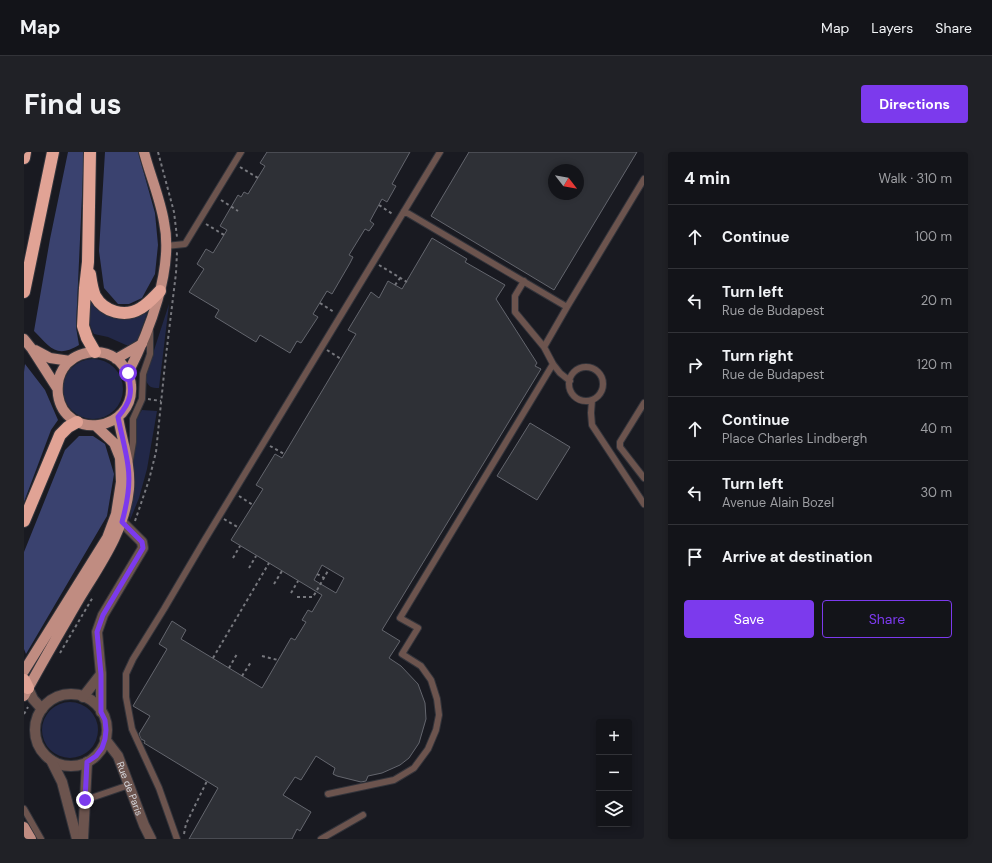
<!DOCTYPE html>
<meta charset="utf-8">
<style>
body{margin:0;font-family:"DM Sans",sans-serif;background:#202126;color:#f1f3f6}
.controls{position:absolute;right:12px;bottom:12px;display:grid;overflow:hidden;border-radius:4px;box-shadow:0 2px 6px #0003}
.controls button{width:36px;height:36px;display:grid;place-items:center;padding:0;border:0;border-bottom:1px solid #323338;background:#131419;color:#f1f3f6;font:20px sans-serif}
.compass{position:absolute;left:524px;top:12px;width:36px;height:36px;border-radius:50%;background:#131419;box-shadow:0 2px 6px #0003;rotate:121deg}
.stop{position:absolute;width:12px;height:12px;margin:-9px;border:3px solid #7c3aed;border-radius:50%;background:#fff}
.stop.end{background:#7c3aed;border-color:#fff;box-shadow:0 1px 4px #0008}
.list{margin:0;padding:0;list-style:none}
h2{display:flex;justify-content:space-between;align-items:center;height:52px;margin:0;padding:0 16px;font-size:17px}
h2 small{font-size:13px;font-weight:400;color:#9d9ea2}
.list li{display:grid;grid-template-columns:26px 1fr auto;gap:12px;align-items:center;box-sizing:border-box;height:64px;padding:0 16px;border-top:1px solid #323338}
.list b{display:block;font-size:15px;white-space:nowrap}
.list p{margin:0;font-size:13px;white-space:nowrap;color:#9d9ea2}
.list em{font-size:13px;font-style:normal;color:#9d9ea2}
.actions{display:flex;gap:8px;padding:12px 16px}
.actions a{flex:1;padding:9px 0;border:1px solid #7c3aed;border-radius:4px;text-align:center;font-size:14px;color:#7c3aed}
.actions .main{background:#7c3aed;color:#fff}
.icon{flex:none;width:22px;height:22px;fill:none;stroke:currentColor;stroke-width:2;stroke-linecap:round;stroke-linejoin:round}
.map{position:relative;flex:none;width:620px;height:687px;overflow:hidden;border-radius:4px}
header{display:flex;align-items:center;gap:24px;box-sizing:border-box;height:56px;padding:0 20px;background:#131419;border-bottom:1px solid #323338}
header strong{font-size:19px}
nav{display:flex;gap:22px;margin-inline-start:auto;font-size:14px}
.intro{display:flex;align-items:center;justify-content:space-between;box-sizing:border-box;height:96px;padding:0 24px}
h1{margin:0;font-size:28px}
.button{padding:10px 18px;border-radius:4px;background:#7c3aed;color:#fff;font-size:14px;font-weight:700}
main{display:flex;gap:24px;padding:0 24px}
aside{flex:1;background:#131419;border-radius:4px;box-shadow:0 2px 6px #0003}
.map>svg:first-child{display:block}
.green{fill:#222848}
.forest{fill:#3a426f}
.building{fill:#2e3036;stroke:#64666e;fill-rule:evenodd}
.lines{fill:none;stroke-linecap:round;stroke-linejoin:round}
.service-casing{stroke:#33343b;stroke-width:8}
.minor-casing{stroke:#33343b;stroke-width:12}
.primary-casing{stroke:#33343b;stroke-width:12}
.motorway-casing{stroke:#33343b;stroke-width:14}
.path{stroke:#77787e;stroke-width:2;stroke-dasharray:3 3;stroke-linecap:butt}
.service{stroke:#6c544e;stroke-width:6}
.minor{stroke:#6c544e;stroke-width:10}
.primary{stroke:#c08c81;stroke-width:10}
.motorway{stroke:#e1a395;stroke-width:12}
.route{stroke:#7c3aed;stroke-width:5}
.labels{text-anchor:middle;dominant-baseline:central;stroke-width:3;stroke-linejoin:round;paint-order:stroke}
.street-label{font-size:10px;fill:#d6d7dc;stroke:#101117}
</style>
<header>
<strong>Map</strong>
<nav><a>Map</a><a>Layers</a><a>Share</a></nav>
</header>
<div class="intro"><h1>Find us</h1><a class="button">Directions</a></div>
<main>
<div class="map">
<svg width="620" height="687" viewBox="0 0 620 687">
<rect width="100%" height="100%" fill="#191a21"/>
<path class="green" d="M65 141C85 166 90 171 123 161L114 187 109 194 102 193 84 185 70 182C62 167 63 156 65 141Z
M145 152 135 236C127 236 124 235 121 226Z
M39 237a30 30 0 1 1 60 0a30 30 0 1 1-60 0Z
M118 258 133 259 123 317 115 346 106 368 109 310 110 271Z
M18 578a28 28 0 1 1 56 0a28 28 0 1 1-56 0Z"/>
<path class="forest" d="M44 0H60L52 175 55 193C32 207 26 195 10 179L26 87Z
M81 0H114L131 61 134 93 131 122 118 146 105 152H94L80 136 75 99Z
M1 212 21 238 34 268 27 278 0 350V220Z
M55 284H69L81 292 90 322 83 364 2 502 0 497V400L41 298Z"/>
<path class="building" d="M243 0H386L368 32 372 34 363 50 358 47 346 69 350 72 345 79 341 77 325 103 329 105 326 111 308 142 303 139 289 162 294 165 277 191 273 189 266 201 236 183 232 190 191 165 195 158 165 140 180 117 173 112 182 97 189 101 203 78 196 74 214 43 217 45 220 40 224 42 241 14 236 11Z
M445 0H613L530 138 407 64ZM530 18H554V42H530Z
M408 86 443 107 441 110 481 133 472 147 513 211 511 214 517 217 358 478 376 489 365 506 377 514 394 532 401 551 402 567 395 591 385 606 376 613 358 621 344 624 342 629 337 630 313 624 309 622 311 616 292 604 277 628 271 625 259 643 287 660 276 679 273 677 268 687H165L194 636 120 591 121 589 117 587 115 582 126 564 109 554 143 497 135 492 148 469 162 478 157 487 238 536 267 486 271 488 282 470 278 468 284 458 288 460 298 443 207 388 239 337 232 333 251 302 258 306 332 182 324 178 347 140 355 146 364 129 378 137ZM298 413 320 426 312 441 290 428Z
M506 271 546 295 513 348 473 324Z"/>
<g class="lines">
<defs>
<path id="service" d="M380 59 543 155 520 195
M142 94 161 92 217 0
M500 129 491 144V160L520 195 529 212 536 221 546 229
M543 155 620 27
M545 232a17 17 0 1 1 34 0a17 17 0 1 1-34 0Z
M568 248 567 261 568 273 620 352
M620 251 596 290V295L620 326
M106 308 109 290V267L118 247 119 222 126 202V179
M304 642 370 628 390 616 404 597 412 578 415 563 413 547 407 528 397 514 378 502 394 476 376 466 529 212
M61 648 105 633
M0 657 17 687
M153 687 135 636 108 577 102 545V522L109 507 140 457 180 389 416 0
M297 687 339 663"/>
<g id="minor">
<path d="M77 522 73 480 79 463 119 396 118 390 98 370"/>
<path d="M4 536 9 547 18 557"/>
<circle cx="47" cy="578" r="36"/>
<path d="M59 545 77 522V560"/>
<path id="s1" d="M81 587 94 604 120 673 127 687"/>
<path d="M27 608 38 630 53 687"/>
<path d="M59 687 63 610"/>
</g>
<path id="primary" d="M0 187 8 197 33 236
M11 198 26 206 46 209
M92 207 118 192
M104 221C101 216 98 211 93 207 76 195 50 199 39 217 34 225 33 234 34 243 41 289 111 280 107 233 107 229 105 225 104 221 125 180 150 117 140 70 136 46 126 23 120 0
M0 519 83 386 92 362 97 330 96 306 90 291 72 274
M0 544C17 512 36 480 54 449 75 414 101 379 105 337 107 312 98 289 94 265
M0 675 7 687"/>
<path id="motorway" d="M66 0 64 110 61 136 59 174 63 186 71 200
M0 6 1 0
M66 122C67 129 68 137 71 144 80 160 101 166 117 156 124 152 130 145 136 139
M0 140 29 0
M0 369 36 283 44 275 53 270
M0 528 4 536"/>
</defs>
<use href="#service" class="service-casing"/>
<use href="#minor" class="minor-casing"/>
<use href="#primary" class="primary-casing"/>
<use href="#motorway" class="motorway-casing"/>
<path class="path" d="M134 0 150 60 153 85
M216 15 234 26
M197 48 214 59
M355 53 370 63
M182 72 200 83
M355 113 383 130
M371 133 376 126
M296 151 310 160
M303 198 317 207
M124 247 137 249
M246 294 260 302
M215 344 229 353
M200 367 215 376
M111 369 125 328 132 300 141 212 152 121 153 100
M209 406 216 394
M225 416 232 404
M293 422 300 426
M250 432 258 419
M267 441 274 429
M273 445H289L305 417
M36 501 69 445
M238 504 254 508
M189 506 245 411
M205 516 213 502
M218 524 227 510
M0 562 4 555
M160 682 162 672 183 629"/>
<use href="#service" class="service"/>
<use href="#minor" class="minor"/>
<use href="#primary" class="primary"/>
<use href="#motorway" class="motorway"/>
</g>
<g class="lines">
<path class="route" d="M61 648 63 610 72 604 78 596 81 587 82 578 81 568 77 560V522L73 480 79 463 119 396 118 390 98 370C103 352 107 333 104 314 102 298 97 281 94 265 107 250 109 240 104 221"/>
</g>
<g class="labels">
<g class="street-label">
<text stroke="none"><textPath href="#s1" startOffset="56">Rue de Paris</textPath></text>
</g>
</g>
</svg>
<div class="controls">
<button>+</button>
<button>−</button>
<button><svg class="icon" aria-label="layers" viewBox="0 0 24 24"><path d="M12 4l9 5-9 5-9-5zM3 14l9 5 9-5"/></svg></button>
</div>
<svg class="compass" viewBox="-18 -18 36 36"><path d="M0-13l5 13h-10z" fill="#e53935"/><path d="M0 13l5-13h-10z" fill="#9d9ea2"/></svg>
<div class="stop" style="left:104px;top:221px"></div>
<div class="stop end" style="left:61px;top:648px"></div>
</div>
<aside>
<h2>4 min<small>Walk · 310 m</small></h2>
<ul class="list">
<li><svg class="icon" aria-label="ahead" viewBox="0 0 24 24"><path d="M12 20V5M6 11l6-6 6 6"/></svg><div><b>Continue</b></div><em>100 m</em></li>
<li><svg class="icon" aria-label="left" viewBox="0 0 24 24"><path d="M17 20v-9H6M10 6l-5 5 5 5"/></svg><div><b>Turn left</b><p>Rue de Budapest</p></div><em>20 m</em></li>
<li><svg class="icon" aria-label="right" viewBox="0 0 24 24"><path d="M7 20v-9h11M14 6l5 5-5 5"/></svg><div><b>Turn right</b><p>Rue de Budapest</p></div><em>120 m</em></li>
<li><svg class="icon" aria-label="ahead" viewBox="0 0 24 24"><path d="M12 20V5M6 11l6-6 6 6"/></svg><div><b>Continue</b><p>Place Charles Lindbergh</p></div><em>40 m</em></li>
<li><svg class="icon" aria-label="left" viewBox="0 0 24 24"><path d="M17 20v-9H6M10 6l-5 5 5 5"/></svg><div><b>Turn left</b><p>Avenue Alain Bozel</p></div><em>30 m</em></li>
<li><svg class="icon" aria-label="arrive" viewBox="0 0 24 24"><path d="M6 21V4h12l-3 4 3 4H6"/></svg><div><b>Arrive at destination</b></div></li>
</ul>
<div class="actions"><a class="main">Save</a><a>Share</a></div>
</aside>
</main>
